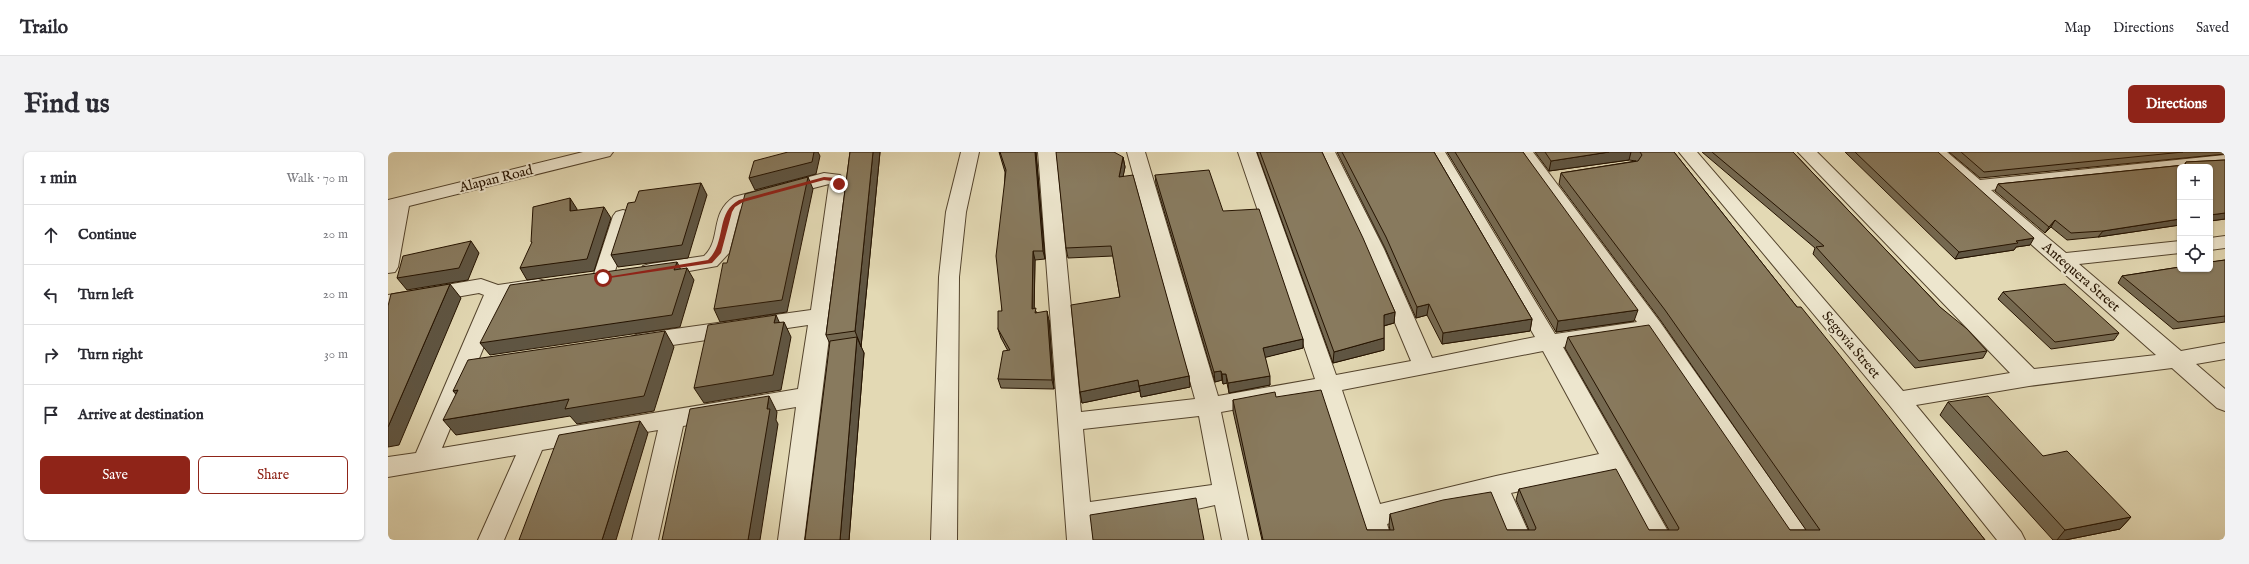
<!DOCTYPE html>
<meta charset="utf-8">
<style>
body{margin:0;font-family:"IM FELL English",serif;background:#f2f2f3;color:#2b2b33}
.controls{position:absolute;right:12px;top:12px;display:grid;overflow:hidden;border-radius:6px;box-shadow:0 1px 3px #0004}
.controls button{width:36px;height:36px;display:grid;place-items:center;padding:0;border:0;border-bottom:1px solid #e1e1e2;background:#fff;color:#2b2b33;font:20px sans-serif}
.stop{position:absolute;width:12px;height:12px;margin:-9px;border:3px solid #8f2418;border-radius:50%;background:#fff}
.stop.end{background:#8f2418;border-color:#fff;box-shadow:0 1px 4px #0008}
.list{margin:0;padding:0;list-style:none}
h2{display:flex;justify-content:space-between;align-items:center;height:52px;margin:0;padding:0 16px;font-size:17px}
h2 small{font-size:13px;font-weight:400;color:#7c7c81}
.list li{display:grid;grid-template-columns:26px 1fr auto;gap:12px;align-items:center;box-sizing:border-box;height:60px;padding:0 16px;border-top:1px solid #e1e1e2}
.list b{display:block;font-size:15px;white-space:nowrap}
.list em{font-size:13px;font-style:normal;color:#7c7c81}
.actions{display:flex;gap:8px;padding:12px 16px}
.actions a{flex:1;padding:9px 0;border:1px solid #8f2418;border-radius:6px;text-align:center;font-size:14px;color:#8f2418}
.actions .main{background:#8f2418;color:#fff}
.icon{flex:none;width:22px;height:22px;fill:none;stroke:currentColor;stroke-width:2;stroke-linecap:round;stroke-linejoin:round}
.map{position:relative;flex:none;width:1837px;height:388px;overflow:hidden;border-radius:6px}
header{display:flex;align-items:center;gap:24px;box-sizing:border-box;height:56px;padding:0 20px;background:#fff;border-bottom:1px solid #e1e1e2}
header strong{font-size:19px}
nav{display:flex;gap:22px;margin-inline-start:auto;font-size:14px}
.intro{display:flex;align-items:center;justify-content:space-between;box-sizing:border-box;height:96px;padding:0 24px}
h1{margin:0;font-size:28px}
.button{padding:10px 18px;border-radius:6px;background:#8f2418;color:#fff;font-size:14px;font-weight:700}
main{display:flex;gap:24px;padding:0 24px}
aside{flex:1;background:#fff;border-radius:6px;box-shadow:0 1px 3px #0004}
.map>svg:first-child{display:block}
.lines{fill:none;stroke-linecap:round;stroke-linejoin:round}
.minor-casing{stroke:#54442d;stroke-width:2}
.minor{fill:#ede6ce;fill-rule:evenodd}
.wall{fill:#756951;stroke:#251300}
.shaded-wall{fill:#5f5542;stroke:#251300}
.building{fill:#887a5e;stroke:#251300}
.route{fill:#8f2418}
.labels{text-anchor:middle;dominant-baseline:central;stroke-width:4;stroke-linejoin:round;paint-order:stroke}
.street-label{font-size:14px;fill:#251300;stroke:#ede6ce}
</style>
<header>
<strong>Trailo</strong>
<nav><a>Map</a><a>Directions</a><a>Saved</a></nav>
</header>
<div class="intro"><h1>Find us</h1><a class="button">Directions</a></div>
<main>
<aside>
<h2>1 min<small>Walk · 70 m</small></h2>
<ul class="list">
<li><svg class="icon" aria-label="ahead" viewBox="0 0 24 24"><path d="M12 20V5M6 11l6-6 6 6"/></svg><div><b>Continue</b></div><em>20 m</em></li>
<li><svg class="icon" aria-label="left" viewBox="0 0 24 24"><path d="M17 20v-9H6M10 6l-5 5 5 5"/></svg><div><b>Turn left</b></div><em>20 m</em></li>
<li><svg class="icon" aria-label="right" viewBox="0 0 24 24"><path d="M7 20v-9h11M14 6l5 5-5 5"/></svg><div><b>Turn right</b></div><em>30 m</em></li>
<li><svg class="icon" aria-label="arrive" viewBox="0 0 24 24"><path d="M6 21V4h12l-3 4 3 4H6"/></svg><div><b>Arrive at destination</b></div></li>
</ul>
<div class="actions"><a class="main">Save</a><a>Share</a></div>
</aside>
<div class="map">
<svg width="1837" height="388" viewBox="0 0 1837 388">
<rect width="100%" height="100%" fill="#e3d9b4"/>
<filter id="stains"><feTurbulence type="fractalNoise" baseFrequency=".005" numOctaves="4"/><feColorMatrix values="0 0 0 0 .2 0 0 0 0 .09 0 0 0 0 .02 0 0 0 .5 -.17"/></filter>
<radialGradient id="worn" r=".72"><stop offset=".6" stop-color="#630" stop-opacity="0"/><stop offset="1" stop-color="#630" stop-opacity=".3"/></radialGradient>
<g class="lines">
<defs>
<path id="minor" d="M195 0H225L222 4 21 54 10 115 7 120 0 121V48Z
M573 0H591L578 60 571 125 569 388H543L551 125 558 60Z
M650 0H668L693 260 807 247 739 0H757L830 244 927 227 850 0H868L948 223 1023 209 976 97 929 0H947L996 97 1044 206 1147 185 1039 0H1057L1167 182 1249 170 1127 0H1145L1272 170 1425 388H1397L1258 183 1175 195 1285 388H1258L1221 319 1123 341 1144 388H1118L1100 346 999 372 1004 388H978L932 242 833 260 860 388H834L827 353 809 357 703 371 705 388H679ZM1155 199 1211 302 1108 324 992 352 954 238ZM811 264 824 333 702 350 695 277Z
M1291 0H1309L1515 239 1622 221 1410 0H1429L1646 217 1768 203 1539 0H1559L1592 28 1837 3V13L1792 15V18L1603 38 1678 101 1792 89V101L1691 112 1793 199 1837 191V207L1808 212 1837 237V259L1829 256 1784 216 1641 234 1528 253 1633 380 1637 388H1609L1502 254Z
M436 21 452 23 460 32 416 388H390L408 255 295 274 270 388H244L270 278 154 298 116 388H90L128 303 0 325V305L28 301 96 143 91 141 0 157V143L93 127 110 133 150 127 157 129 160 134 157 139 116 146 54 296 410 237 420 173 251 198 243 195 240 190 243 185 251 182 423 158 441 32 360 53 352 58 341 101 329 114 262 126 255 124 252 119 255 114 262 112 316 104C334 88 321 61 346 45Z
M235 58 242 60 245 64 225 125 222 130 215 132 208 130 205 125 225 64 228 60Z
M1837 84V96L1822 98V86Z"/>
</defs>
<use href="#minor" class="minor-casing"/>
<use href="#minor" class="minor"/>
</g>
<path class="wall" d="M462 0H492L473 195 476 201 461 388H417L442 192 438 183Z
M611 0H648L657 107 647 108 646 156 649 161 661 168 666 237 613 236 610 227 620 199 613 186 610 177 614 159 617 20Z
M869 0H934L1007 160 1006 171 996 174V198L945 211Z
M949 0H1046L1144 167 1142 179 1054 192 1039 163 1028 166 997 96Z
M1059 0H1135L1246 169 1168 180Z
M1147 0H1286L1409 155 1597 388H874L845 259V248L888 245 979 378H1002L1001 373 1002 362 1119 378H1141L1128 348 1131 337 1261 378H1281L1177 196 1180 185 1402 378H1418L1273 169 1171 32 1173 21 1248 9 1241 8 1161 19Z
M1314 0H1405L1552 155 1599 199 1595 206 1527 216 1425 102 1427 96Z
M1457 0H1550L1642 93 1628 95 1626 98 1567 107Z
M1561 0H1837V2L1592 26Z
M735 5 737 15 735 24 801 224 802 235 753 245 752 239 694 251 692 240 732 145 725 104 680 106 678 96Z
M1837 8V67L1822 69 1792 15V73L1710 85 1679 88 1663 75 1657 81 1607 39 1610 32 1796 13 1798 10Z
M767 23 915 187V196L877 205 882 233 841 241 839 231 835 232 834 228 827 230 768 32Z
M1837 108V170L1785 177 1730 131 1734 124Z
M1615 140 1731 181 1726 188 1663 197 1610 147Z
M1560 250 1655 304 1743 365 1732 377 1677 388H1665L1552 263Z"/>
<path class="shaded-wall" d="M426 0H430L432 4 428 22 367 38 361 26Z
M485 0H492L473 195 467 179Z
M647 0H648L657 107 655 99Z
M1221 0H1243L1241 8 1161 19 1163 9Z
M735 5 737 15 733 35 731 25Z
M420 25 425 37 399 160 332 170 326 157Z
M313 31 319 43 300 106 230 115 223 103Z
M182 46 189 57V70L182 59Z
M216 55 223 66 206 119 139 128 132 116Z
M1837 61V67L1822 69V63Z
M1792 67V73L1710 85 1715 79Z
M1667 68 1663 75 1657 81 1661 75Z
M1646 86 1642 93 1628 95 1626 98 1567 107 1571 100 1628 89Z
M83 89 91 101 80 128 19 138 9 126Z
M645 99 647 108 646 166 644 157Z
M289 110 295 122 286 118Z
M299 116 306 128 292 175 102 203 92 191Z
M62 132 73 146 11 293 0 295V275Z
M1041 152 1039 163 1028 166 1029 155Z
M1250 158 1246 169 1168 180 1170 169Z
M659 159 661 168 666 237 664 228Z
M1007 160 1006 171 995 174 996 163Z
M388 163 394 176 396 170 403 185 393 238 316 251 306 236 386 171Z
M1144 167 1142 179 1054 192 1055 181Z
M277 179 286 195 266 259 189 272 182 264 68 283 55 268 181 247Z
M469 185 476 201 461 388H452Z
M996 186V198L945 211 946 200Z
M915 187V196L875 206V196Z
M833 219 834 228 827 230 826 220Z
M834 222H838L839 231 835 232Z
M801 224 802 235 753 245 751 234Z
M882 224V233L841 241 840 231Z
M750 228 752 239 694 251 692 240Z
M70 238 78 254 65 239Z
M381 244 389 260 388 268 390 272 372 388H360L379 257Z
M252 269 260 281 228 388H214Z
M1743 365 1732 377 1677 388H1669L1677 378Z"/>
<path class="building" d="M400 0H426L424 10 361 26 366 9Z
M462 0H485L467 179 438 183Z
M612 0H647L655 99H645L644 157 648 156 647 161 659 159 664 228 610 227 615 199 622 198 610 177V159H614L608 104 618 18Z
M668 0H726L735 5 731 25 745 23 801 224 751 234 750 228 692 240 683 153 732 145 723 94 678 96Z
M872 0H934L975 86 1007 160 996 163V186L946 200Z
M954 0H1046L1144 167 1055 181 1041 152 1029 155 998 85Z
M1067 0H1135L1250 158 1170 169Z
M1157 0H1221L1163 9Z
M1252 0H1286L1409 155H1413L1450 201 1597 388H875L845 248 887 240 888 245 933 238 979 378H1006L1002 362 1055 348 1103 340 1119 378H1147L1148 376 1131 337 1228 317 1261 378H1290L1291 376 1180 185 1261 173 1402 378H1432L1277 158 1173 21 1250 9 1254 3Z
M1324 0H1405L1552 155 1579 177 1599 199 1531 209 1428 95 1436 94Z
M1467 0H1550L1646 86 1628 89 1630 91 1571 100Z
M1573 0H1795L1596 20Z
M1837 8V61L1822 63V15H1792V67L1715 79 1683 81 1667 68 1661 75 1610 32 1797 13 1798 10Z
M821 18 835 59 871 57 915 187 875 196 882 224 840 231 838 222H834L833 219 826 220 767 23Z
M420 25 394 148 326 157 335 111H339L357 42Z
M313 31 294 93 223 103 240 51 247 50 251 39Z
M182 46V59L216 55 199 107 132 116 144 90H143L145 55Z
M83 89 71 116 9 126 15 104Z
M1837 108V164L1790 170 1734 124 1792 115V117H1822V110Z
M289 110 286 118 299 116 284 163 92 191 122 133Z
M62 132 0 275V154L3 142Z
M1677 132 1731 181 1667 190 1615 140Z
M388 163 386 171 396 170 385 223 306 236 320 173Z
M277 179 256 244 177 257 181 247 55 268 70 238 65 239 80 208Z
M469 185 452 388H417L442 189Z
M381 244 379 257H382L360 388H274L302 257Z
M1600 244 1655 304 1679 299 1743 365 1677 378 1560 250Z
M252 269 214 388H131L171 283Z
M808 346 816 388H705L702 363Z"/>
<path class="route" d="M436 25 448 26 454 32 451 33 444 29 436 28 355 50 347 55 344 60 333 101 324 111 215 127 212 126 320 108C339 90 327 61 351 48Z"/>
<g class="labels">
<g class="street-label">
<text transform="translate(108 27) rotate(-14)">Alapan Road</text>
<text transform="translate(1693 125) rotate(41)">Antequera Street</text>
<text transform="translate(1463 193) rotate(50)">Segovia Street</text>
</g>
</g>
<rect width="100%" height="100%" filter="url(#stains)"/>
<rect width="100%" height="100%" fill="url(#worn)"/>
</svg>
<div class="controls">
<button>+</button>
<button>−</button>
<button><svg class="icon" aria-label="locate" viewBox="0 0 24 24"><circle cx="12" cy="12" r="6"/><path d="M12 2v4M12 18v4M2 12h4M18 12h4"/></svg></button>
</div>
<div class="stop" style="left:215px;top:126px"></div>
<div class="stop end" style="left:451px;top:32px"></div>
</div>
</main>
